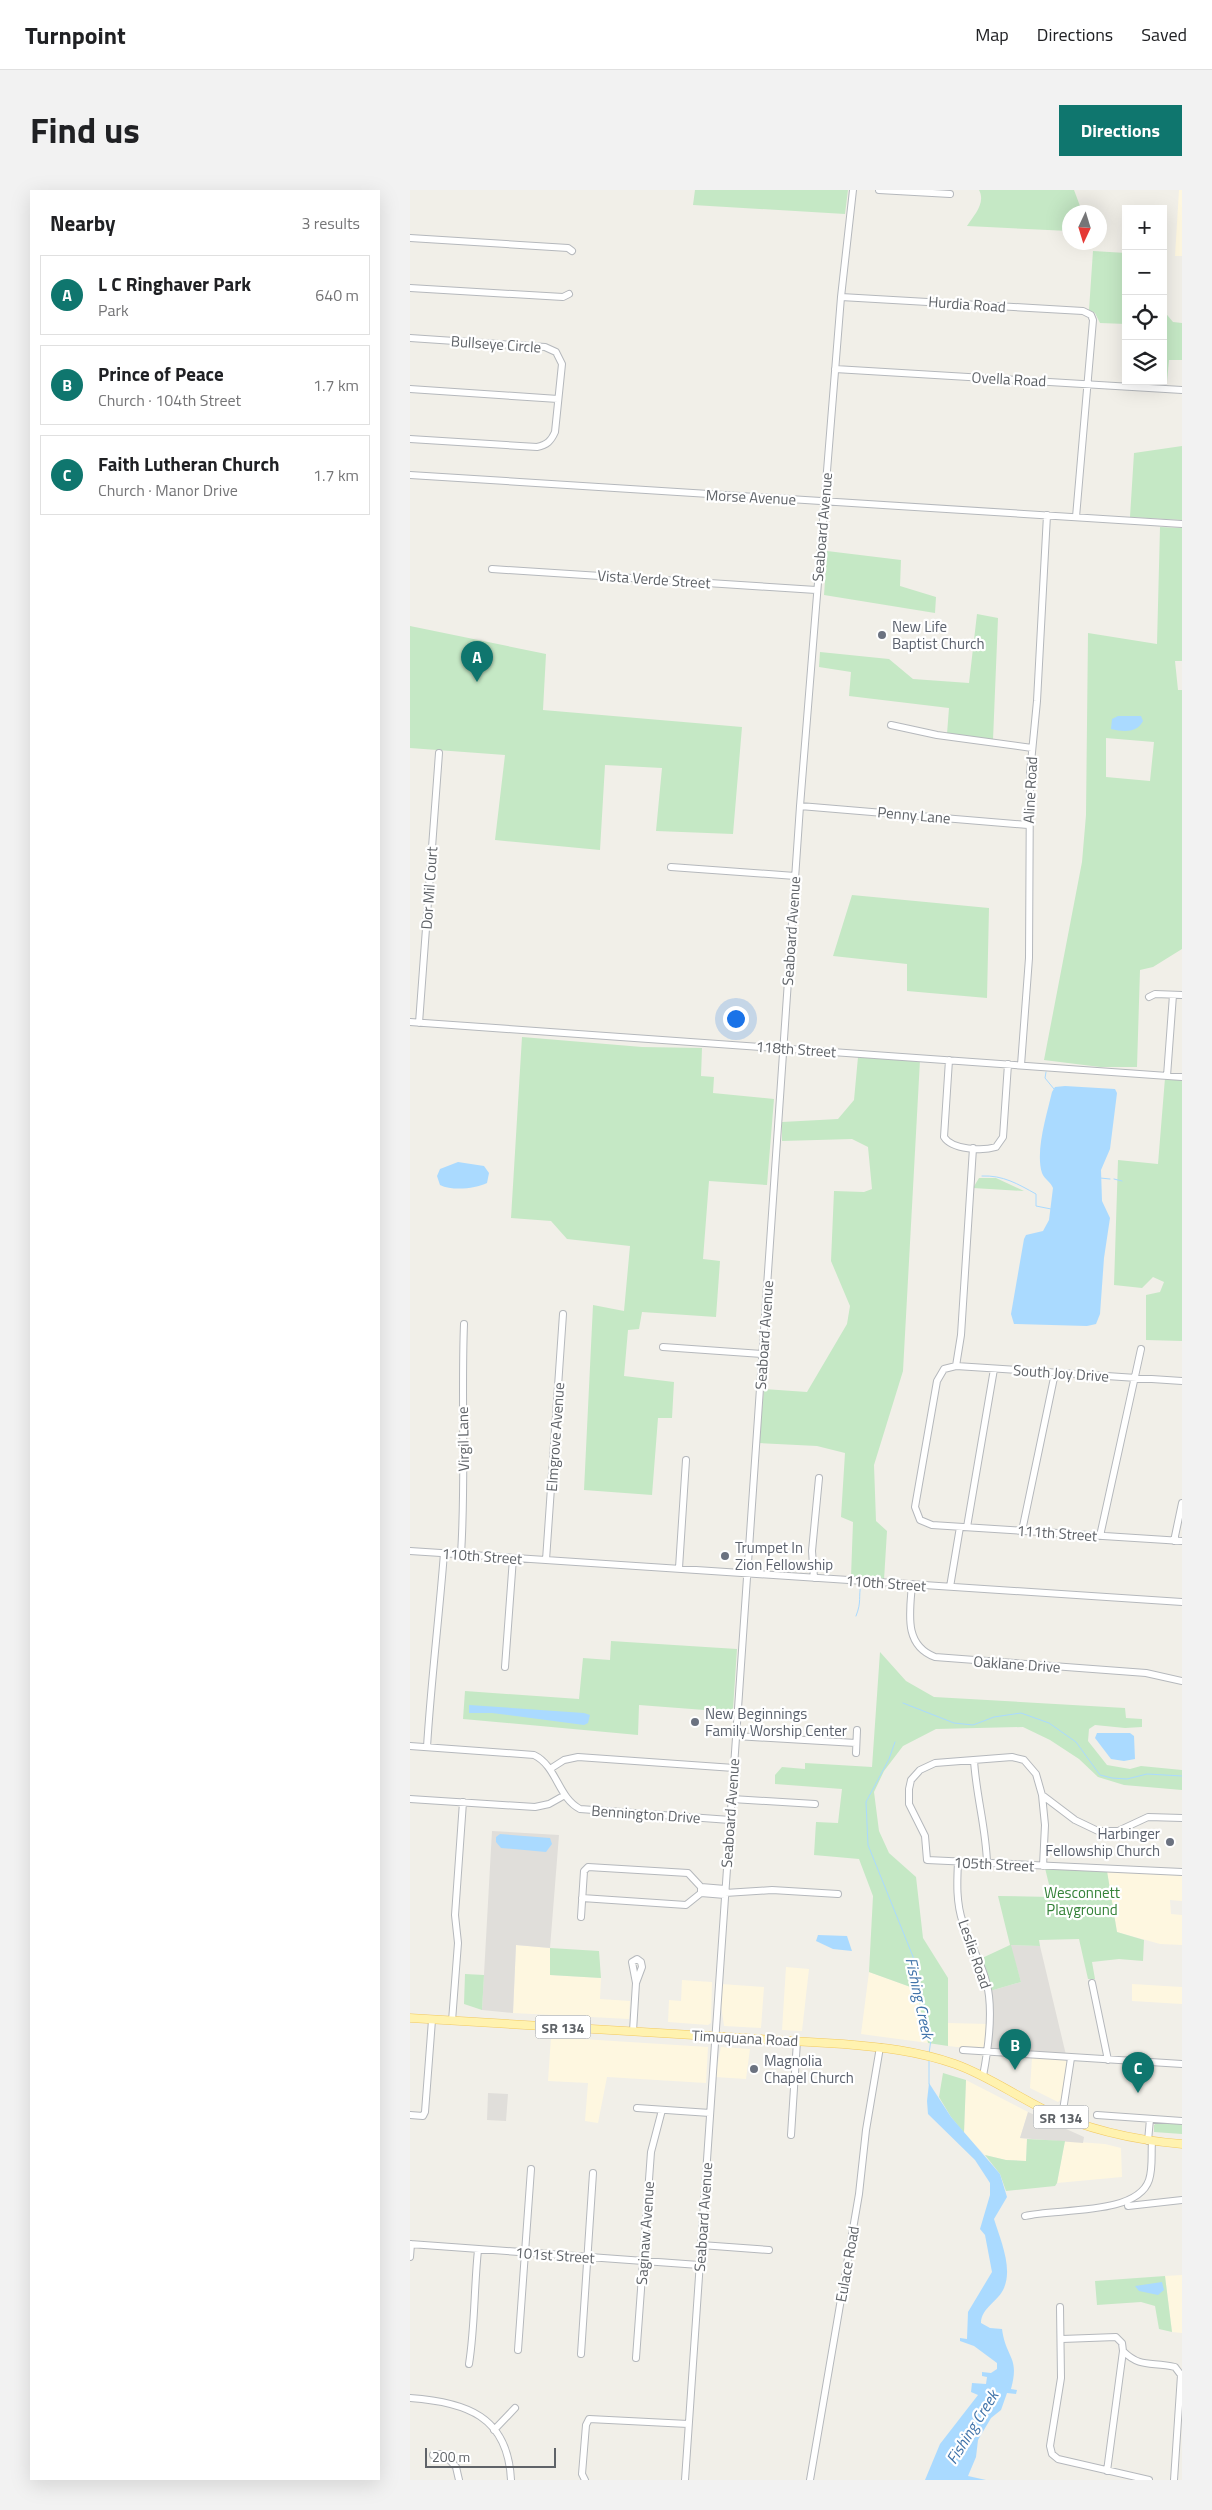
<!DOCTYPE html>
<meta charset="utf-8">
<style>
body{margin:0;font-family:"Titillium Web",sans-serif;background:#f2f2f2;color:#202124}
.controls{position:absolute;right:15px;top:15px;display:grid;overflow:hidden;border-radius:0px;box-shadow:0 5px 20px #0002}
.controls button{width:45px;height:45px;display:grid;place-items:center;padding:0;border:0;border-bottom:1px solid #e0e0e0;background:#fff;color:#202124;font:25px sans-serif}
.compass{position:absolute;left:652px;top:15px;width:45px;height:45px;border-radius:50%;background:#fff;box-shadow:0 5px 20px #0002;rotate:184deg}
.scale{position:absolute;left:15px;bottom:12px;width:131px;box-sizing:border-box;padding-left:5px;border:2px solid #5f6368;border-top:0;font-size:14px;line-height:18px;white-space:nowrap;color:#5f6368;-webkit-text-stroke:4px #fff;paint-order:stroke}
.you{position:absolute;left:325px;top:828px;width:18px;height:18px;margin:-12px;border:4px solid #fff;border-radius:50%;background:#1a73e8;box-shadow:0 0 0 8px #1a73e833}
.badge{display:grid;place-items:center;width:32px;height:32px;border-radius:50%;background:#0f766e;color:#fff;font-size:16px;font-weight:700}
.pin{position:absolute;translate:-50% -41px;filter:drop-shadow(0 1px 2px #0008)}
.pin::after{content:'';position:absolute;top:26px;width:18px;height:15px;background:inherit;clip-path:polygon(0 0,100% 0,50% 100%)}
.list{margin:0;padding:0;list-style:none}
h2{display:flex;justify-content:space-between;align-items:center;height:65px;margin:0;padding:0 20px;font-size:21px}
h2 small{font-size:16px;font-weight:400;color:#757577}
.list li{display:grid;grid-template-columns:32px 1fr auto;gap:15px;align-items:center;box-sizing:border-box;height:80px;margin:0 10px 10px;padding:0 10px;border:1px solid #e0e0e0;border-radius:0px}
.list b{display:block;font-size:19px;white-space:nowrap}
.list p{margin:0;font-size:16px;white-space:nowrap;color:#757577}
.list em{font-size:16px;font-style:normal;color:#757577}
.icon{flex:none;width:28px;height:28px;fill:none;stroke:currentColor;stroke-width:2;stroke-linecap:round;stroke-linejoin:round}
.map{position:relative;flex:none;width:772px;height:2290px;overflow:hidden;border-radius:0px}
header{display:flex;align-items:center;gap:30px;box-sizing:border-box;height:70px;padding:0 25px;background:#fff;border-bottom:1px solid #e0e0e0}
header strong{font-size:24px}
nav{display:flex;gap:28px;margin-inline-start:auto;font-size:18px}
.intro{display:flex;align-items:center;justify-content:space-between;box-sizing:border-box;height:120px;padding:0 30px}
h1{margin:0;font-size:35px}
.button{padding:12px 22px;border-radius:0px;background:#0f766e;color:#fff;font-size:18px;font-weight:700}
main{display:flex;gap:30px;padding:0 30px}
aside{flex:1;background:#fff;border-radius:0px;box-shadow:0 5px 20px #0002}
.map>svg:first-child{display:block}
.commercial{fill:#fef7e0}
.industrial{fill:#e0deda}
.green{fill:#c5e8c5;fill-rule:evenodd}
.water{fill:#aadaff}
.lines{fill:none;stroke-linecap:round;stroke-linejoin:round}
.stream{stroke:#aadaff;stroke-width:1}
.minor-casing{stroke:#b5b8bc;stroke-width:8}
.major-casing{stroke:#f2c960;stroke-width:9}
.minor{stroke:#fff;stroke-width:6}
.major{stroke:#fff2af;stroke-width:8}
.worship-dot{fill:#6b7280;stroke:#fff;stroke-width:2}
.labels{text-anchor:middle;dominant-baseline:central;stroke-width:4.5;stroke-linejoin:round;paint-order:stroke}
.shield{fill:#fff;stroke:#8f9295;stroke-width:1}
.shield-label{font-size:14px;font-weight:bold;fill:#5f6368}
.street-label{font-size:15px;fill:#5f6368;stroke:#fff}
.worship-label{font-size:15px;fill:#5b616d;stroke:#fff;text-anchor:start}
.park-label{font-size:15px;fill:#348238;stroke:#fff}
.water-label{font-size:16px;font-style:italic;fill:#4174aa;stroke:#fff}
</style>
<header>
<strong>Turnpoint</strong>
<nav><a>Map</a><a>Directions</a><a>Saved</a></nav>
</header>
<div class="intro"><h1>Find us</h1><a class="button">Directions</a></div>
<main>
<aside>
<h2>Nearby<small>3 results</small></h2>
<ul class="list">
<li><span class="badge">A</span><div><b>L C Ringhaver Park</b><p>Park</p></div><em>640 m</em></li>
<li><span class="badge">B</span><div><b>Prince of Peace</b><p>Church · 104th Street</p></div><em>1.7 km</em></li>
<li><span class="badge">C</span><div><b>Faith Lutheran Church</b><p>Church · Manor Drive</p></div><em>1.7 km</em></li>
</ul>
</aside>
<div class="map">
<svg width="772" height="2290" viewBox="0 0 772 2290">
<rect width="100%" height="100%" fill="#f1efe8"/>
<path class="commercial" d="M769 0H772V66H765Z
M697 1681 772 1685V1711L760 1710 761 1724 772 1725V1755L750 1754 707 1742Z
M106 1755 140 1758V1785L191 1788 190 1809 220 1811 219 1829 103 1823Z
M376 1777 399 1779 392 1841 372 1840Z
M459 1782 506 1799 518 1853 451 1844Z
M272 1790 302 1792 301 1833 298 1835 258 1832 259 1810 271 1811Z
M311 1794 354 1797 351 1838 314 1836 310 1809Z
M722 1794 772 1797V1814L722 1811Z
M538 1833 578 1834 576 1857 574 1860 538 1856Z
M141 1847 298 1857 296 1893 197 1887 188 1933 175 1931 178 1893 138 1891Z
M311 1857 340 1859 336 1889 305 1887Z
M622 1868 654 1869 658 1874 653 1908 648 1912 620 1898Z
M556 1890 618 1922 610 1948 617 1949 616 1971 596 1970 575 1965 554 1943Z
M655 1951 695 1954 711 1958 712 1987 647 1993Z
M772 2085V2143L762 2142 755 2086Z"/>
<path class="industrial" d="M82 1641 149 1645 140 1758 106 1755 103 1823 72 1820Z
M600 1755 630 1756 656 1865 582 1859 581 1857 580 1801 611 1792Z
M78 1903 98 1904 96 1931 77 1930Z
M618 1922 674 1947 673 1953 610 1948Z"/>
<path class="green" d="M285 0H438L435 24 283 15Z
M569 0H664L670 16 682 18 687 22H660L659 41 557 36C564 25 576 13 569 0Z
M683 61 716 63V134L690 133 685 123 679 120Z
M753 120 763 132 772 133V170H759L757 192H741L753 191Z
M772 256V330L720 327 724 263Z
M750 337 772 338V471H765L768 500H772V759L743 777 730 780 727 877H690L634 870 672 672 676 625 678 443 747 454ZM696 548 744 552 740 591 696 587Z
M417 361 491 370 490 396 526 407 525 423 414 405Z
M567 424 588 428 583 550 537 544 539 518 439 506 441 482 409 477 410 462 479 469 503 489 559 493Z
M0 436 136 464 133 520 332 537 323 644 246 641 252 578 195 575 190 660 85 650 95 565 0 558Z
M442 705 579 718 577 808 497 801V774L423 766Z
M112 847 232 857 292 858 291 886 304 887 303 903 364 909 357 995 299 991 293 1069 310 1071 306 1127 232 1122 229 1139 218 1140 214 1186 264 1192 262 1228H248L242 1305 174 1300 183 1115 214 1121 220 1056 157 1049 141 1031 101 1028Z
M448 867 510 870 493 1181 464 1275 466 1331 477 1341 474 1390 441 1387 443 1332 431 1327 435 1263 407 1256 349 1253 354 1199 397 1202 437 1134 440 1116 421 1071 424 1001 454 1002 462 999 458 957 442 949 372 951V932L428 929 444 910Z
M755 888 772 890V1151L736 1150V1105L750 1102 754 1092 743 1087 732 1098 704 1095 708 970 748 974Z
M569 988H586L614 1001 563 998Z
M201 1451 327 1459 323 1519 321 1522 229 1515 228 1545 53 1529 55 1501 169 1509 173 1468 200 1470Z
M470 1462 496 1491 524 1507 715 1518 716 1528 732 1529V1537L715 1538 685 1535 679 1539 678 1551 697 1575 720 1579 731 1576 772 1580V1600L714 1595 688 1587 669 1569 640 1550 613 1537 526 1539 493 1556 474 1581 464 1602 469 1641 479 1663 506 1687 513 1748 538 1788V1856L518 1853 506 1799 459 1782 463 1706 449 1669 404 1665 406 1632 428 1633 432 1599 365 1594V1585L372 1577 395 1579V1573L462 1577Z
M635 1678 697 1681 707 1742 734 1750 733 1771 709 1769 682 1772 685 1789H678L669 1749 629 1750 630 1756 601 1755 611 1792 580 1801 570 1769 600 1755 588 1706 642 1707Z
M140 1758 189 1761 191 1788 140 1785Z
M55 1784 74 1785 72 1820 54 1814Z
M533 1883 556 1890 554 1943 541 1927 529 1907Z
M748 1932 772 1934V1944L744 1942V1935Z
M617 1949 655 1951 647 1993 645 1996 596 2001 590 1984 575 1965 596 1970 616 1971Z
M755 2086 762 2142 749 2139 745 2116 731 2112 687 2115 685 2091Z"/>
<path class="water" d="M708 526H731L733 531C727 543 714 542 701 539L702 529Z
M655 896 705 899 707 903 700 959 691 980 692 1011 700 1028 694 1068 690 1124 686 1134 677 1136 604 1134 601 1124 614 1049 616 1045 633 1041 639 1030 643 998C641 992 634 989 632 983 625 961 637 924 642 902L645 897Z
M48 972 74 976 79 983 77 993C65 999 42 1001 30 995L27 986 30 979Z
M59 1515 174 1523 180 1525 178 1533 174 1535 82 1523H59Z
M687 1543H720L724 1546 725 1569 714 1571 701 1569 685 1548Z
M90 1644 140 1648 142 1654 136 1662 91 1658 86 1652V1647Z
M408 1745 437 1746 442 1761 423 1759 406 1751Z
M519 1893 541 1927 590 1984 597 2007 584 2029C590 2049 603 2077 594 2098 589 2111 571 2118 571 2133L580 2138 592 2139C596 2169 610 2166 601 2199L607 2200 606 2204 597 2203 591 2220 581 2228 568 2250 566 2267 558 2286 576 2290H515L530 2254 568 2205 561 2202 562 2193 576 2194 577 2187 572 2186V2182L581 2183 587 2179V2173L564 2156 550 2151V2148L557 2149 558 2122 582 2082 575 2045 570 2039 580 2005V1993L565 1970 518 1924 517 1911Z
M752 2092 754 2100 748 2105 729 2101 725 2096Z"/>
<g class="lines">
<path class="stream" d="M636 882 635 888 644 899
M572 986C593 985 608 994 626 1004V1016L641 1019
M690 988 700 989
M704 989 712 991
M446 1426C452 1411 448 1408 451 1394
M493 1513 544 1533 563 1535 584 1527 611 1523 639 1533 666 1552 690 1585 702 1588 717 1589 737 1584 772 1586
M485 1552 479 1569 456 1612 458 1655 506 1774 521 1849 519 1864
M519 1870V1894"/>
<defs>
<path id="minor" d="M469 0 540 4
M0 48 158 58 162 61
M0 98 153 107 159 104
M431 107 673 121 681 125 683 130 666 327
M0 148 135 157 146 162 152 174 145 242C141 251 137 255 127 257L0 249
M425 179 772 200
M0 199 148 209
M0 285 772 334
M82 379 406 400
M481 535 527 545 622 558
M390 616 618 635
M261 677 385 686
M739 807 745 804 772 805
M0 832 772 887
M9 833 29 563
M539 870 534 947C542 960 573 961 586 957L593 947 598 874
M611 875 619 768 620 583 627 511 637 325
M757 886 763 805
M253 1157 352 1164
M546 1176 551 1145 563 958
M772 1191 546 1176 534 1179 527 1191 505 1317 510 1330 522 1335 772 1351
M557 1337 584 1179
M612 1341 645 1183
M690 1346 731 1159
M764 1351 772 1313
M0 1361 772 1412
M51 1364C56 1288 51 1211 54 1134
M136 1370 153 1124
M269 1378 276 1270
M404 1388 402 1361 409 1288
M502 1394C500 1422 493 1455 525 1467L736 1483 772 1491
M540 1397 550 1337
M95 1477 103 1368
M326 1546 446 1553
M0 1556 124 1565C147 1576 148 1608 170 1619L320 1630
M17 1557C21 1492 29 1428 34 1363
M446 1563 447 1540
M564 1570C566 1605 576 1638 577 1673
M140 1579 154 1570 168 1567 324 1578
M632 1605 635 1635 633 1676
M0 1609 125 1617 139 1614 155 1605
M322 1609 405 1614
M772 1628 738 1627 708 1641H688L665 1630 632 1605 626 1584 614 1570 602 1567 525 1573 510 1580 501 1590 499 1599V1614L515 1646 517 1670 772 1682
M548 1672C547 1692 546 1713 553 1733 561 1757 576 1780 579 1806 582 1832 578 1860 573 1886
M291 1697 315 1699
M315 1703 362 1700 428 1704
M172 1708 276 1715 291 1703 315 1705
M171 1727 174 1681 178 1677 278 1683 291 1697V1703
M682 1793 698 1870
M42 1831 48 1753 45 1725 53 1612
M223 1841 226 1793 232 1777 231 1772 227 1769 222 1772 226 1793
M553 1860 772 1874
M227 1918 300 1923
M0 1925 13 1926 15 1922 22 1830
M687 1925 772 1931
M652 1927 661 1868
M381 1945 387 1851
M738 1951 740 1929
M718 2016 772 2010
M615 2026C646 2018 727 2026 739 1990 743 1978 741 1964 742 1952
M0 2054 289 2075
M291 2055 359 2060
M0 2067 1 2054
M650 2117 651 2188 640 2256 642 2264 648 2269 739 2290
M652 2149 706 2147 712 2153 713 2161C731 2179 742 2171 765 2177L771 2185
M108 2160 121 1979
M171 2164 183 1983
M226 2168 241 1962 252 1920
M59 2174C65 2136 64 2098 68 2060
M0 2208C56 2212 98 2226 101 2290
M84 2240 105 2218
M23 2265 31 2264 37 2267 46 2277 49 2290
M697 2281 713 2161
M175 2290 172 2284 176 2235 179 2229 278 2234
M275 2290 390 616 431 107 443 0
M400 2290 449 2004 456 1940 470 1857
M764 2290 771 2185"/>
<path id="major" d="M0 1828 433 1854C471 1857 508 1861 545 1874 576 1885 603 1904 633 1919 678 1940 722 1950 772 1954"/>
</defs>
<use href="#minor" class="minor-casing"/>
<use href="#major" class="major-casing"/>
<use href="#minor" class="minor"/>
<use href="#major" class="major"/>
</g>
<g class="worship-dot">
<circle cx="472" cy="445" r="5"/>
<circle cx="315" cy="1366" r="5"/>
<circle cx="285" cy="1532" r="5"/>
<circle cx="760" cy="1652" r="5"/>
<circle cx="344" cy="1879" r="5"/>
</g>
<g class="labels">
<g class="shield">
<rect x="125.5" y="1825.5" width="55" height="23" rx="4"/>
<rect x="623.5" y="1915.5" width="55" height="23" rx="4"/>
</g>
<g class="shield-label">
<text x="153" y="1837">SR 134</text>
<text x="651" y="1927">SR 134</text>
</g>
<g class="street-label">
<text transform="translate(557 114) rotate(4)">Hurdia Road</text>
<text transform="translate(86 154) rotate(4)">Bullseye Circle</text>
<text transform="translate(599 189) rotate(3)">Ovella Road</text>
<text transform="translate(341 307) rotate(3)">Morse Avenue</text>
<text transform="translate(412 337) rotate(-85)">Seaboard Avenue</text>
<text transform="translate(244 389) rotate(4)">Vista Verde Street</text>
<text transform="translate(620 600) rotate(-87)">Aline Road</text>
<text transform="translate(504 625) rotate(5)">Penny Lane</text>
<text transform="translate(19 698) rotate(-86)">Dor Mil Court</text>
<text transform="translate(381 741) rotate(-86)">Seaboard Avenue</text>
<text transform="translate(386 859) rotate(4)">118th Street</text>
<text transform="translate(354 1145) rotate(-86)">Seaboard Avenue</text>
<text transform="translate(651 1183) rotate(4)">South Joy Drive</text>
<text transform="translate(145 1247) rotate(-86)">Elmgrove Avenue</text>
<text transform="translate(53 1249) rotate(-91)">Virgil Lane</text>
<text transform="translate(647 1343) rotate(4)">111th Street</text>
<text transform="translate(72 1366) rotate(4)">110th Street</text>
<text transform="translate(476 1393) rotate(4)">110th Street</text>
<text transform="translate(607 1474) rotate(4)">Oaklane Drive</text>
<text transform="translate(320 1623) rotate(-86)">Seaboard Avenue</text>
<text transform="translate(236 1624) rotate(4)">Bennington Drive</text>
<text transform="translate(584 1674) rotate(3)">105th Street</text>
<text transform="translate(565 1764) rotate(71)">Leslie Road</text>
<text transform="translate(335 1848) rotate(3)">Timuquana Road</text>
<text transform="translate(293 2027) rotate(-86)">Seaboard Avenue</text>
<text transform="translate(235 2043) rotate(-86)">Saginaw Avenue</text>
<text transform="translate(145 2065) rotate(4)">101st Street</text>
<text transform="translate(437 2074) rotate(-80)">Eulace Road</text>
</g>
<g class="worship-label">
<text x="482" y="436">New Life<tspan x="482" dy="17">Baptist Church</tspan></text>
<text x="325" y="1357">Trumpet In<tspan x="325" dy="17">Zion Fellowship</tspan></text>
<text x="295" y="1523">New Beginnings<tspan x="295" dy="17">Family Worship Center</tspan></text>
<text x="750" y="1643" text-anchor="end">Harbinger<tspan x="750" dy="17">Fellowship Church</tspan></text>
<text x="354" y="1870">Magnolia<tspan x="354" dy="17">Chapel Church</tspan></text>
</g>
<g class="park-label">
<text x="672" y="1702">Wesconnett<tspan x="672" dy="17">Playground</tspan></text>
</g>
<g class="water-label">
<text transform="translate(510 1808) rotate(78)">Fishing Creek</text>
<text transform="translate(562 2237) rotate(-58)">Fishing Creek</text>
</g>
</g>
</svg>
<div class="controls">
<button>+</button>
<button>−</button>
<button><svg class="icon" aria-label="locate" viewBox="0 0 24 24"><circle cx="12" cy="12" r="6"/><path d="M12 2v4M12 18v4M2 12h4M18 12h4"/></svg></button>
<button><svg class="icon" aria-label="layers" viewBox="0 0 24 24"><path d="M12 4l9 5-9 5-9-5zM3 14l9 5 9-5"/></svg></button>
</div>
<svg class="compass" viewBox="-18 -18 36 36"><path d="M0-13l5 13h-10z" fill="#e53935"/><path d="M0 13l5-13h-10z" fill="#757577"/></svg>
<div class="scale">200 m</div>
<div class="you"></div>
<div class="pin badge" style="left:67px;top:492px">A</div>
<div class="pin badge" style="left:605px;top:1880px">B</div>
<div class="pin badge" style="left:728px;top:1903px">C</div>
</div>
</main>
